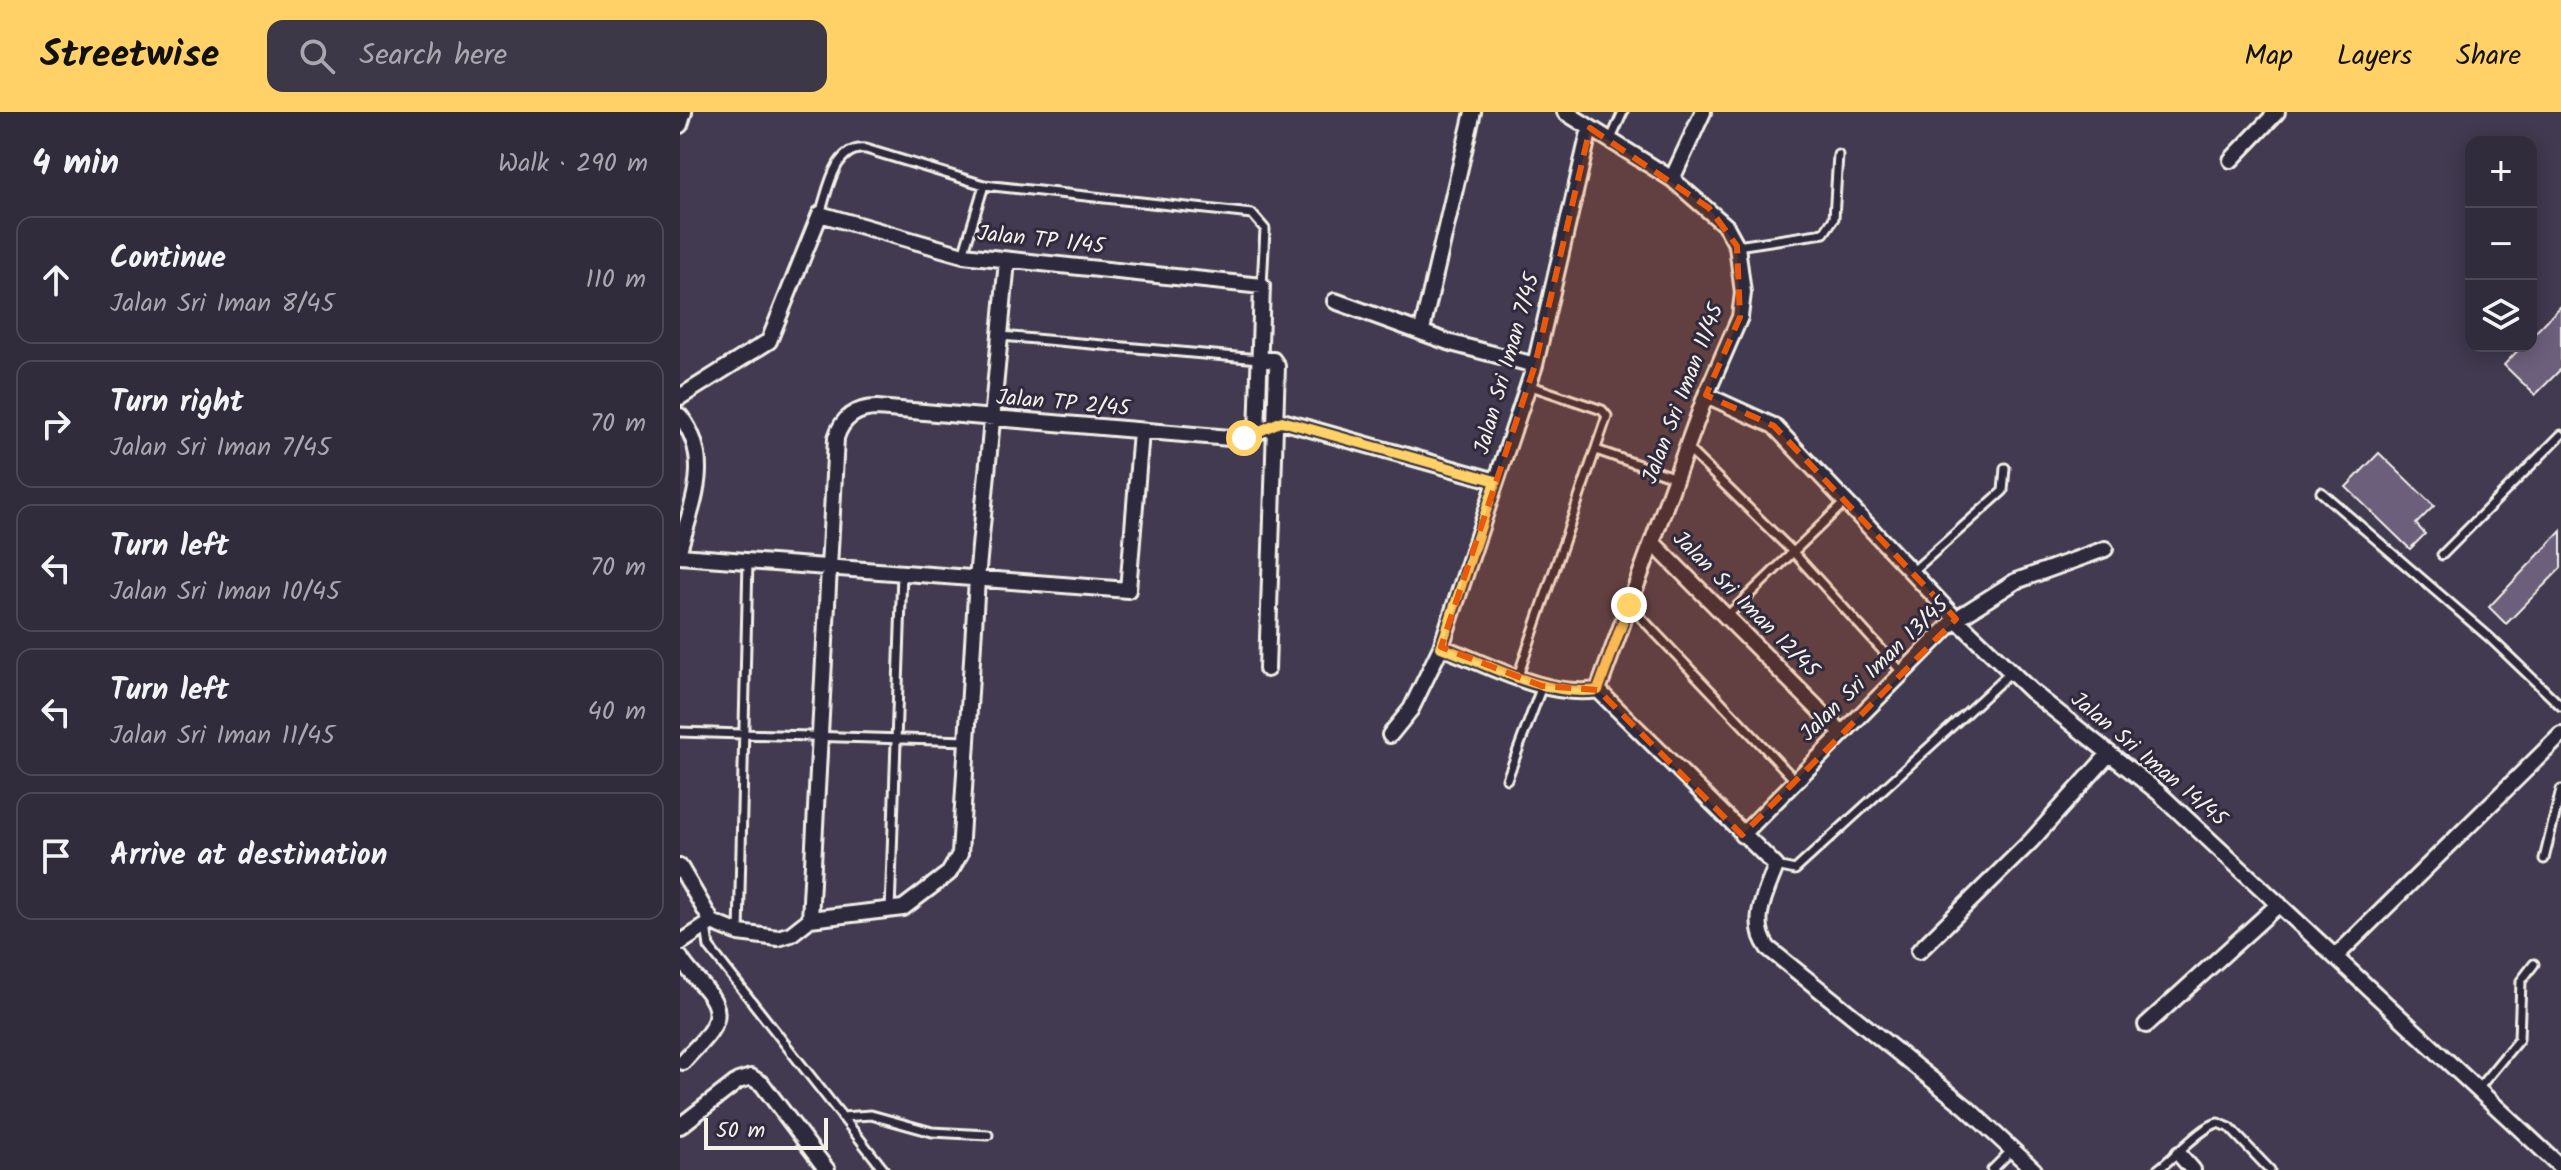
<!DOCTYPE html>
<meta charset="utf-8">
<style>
body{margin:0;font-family:Kalam,sans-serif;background:#3d3847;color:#f1f3f6}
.controls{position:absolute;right:24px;top:24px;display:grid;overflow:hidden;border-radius:16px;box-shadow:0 4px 20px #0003}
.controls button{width:72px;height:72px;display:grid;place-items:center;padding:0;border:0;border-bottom:2px solid #4c4856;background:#312c3c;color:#f1f3f6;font:40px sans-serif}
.scale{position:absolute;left:24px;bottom:20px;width:124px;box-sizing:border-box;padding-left:8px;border:4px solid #f4f1e8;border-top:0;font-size:22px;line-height:28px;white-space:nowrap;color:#f4f1e8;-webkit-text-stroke:6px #2f2a3d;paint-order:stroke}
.stop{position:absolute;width:24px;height:24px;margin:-18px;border:6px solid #ffd166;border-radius:50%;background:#fff}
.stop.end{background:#ffd166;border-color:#fff;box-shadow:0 2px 8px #0008}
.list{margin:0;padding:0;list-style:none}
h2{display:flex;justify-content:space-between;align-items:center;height:104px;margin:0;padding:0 32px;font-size:34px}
h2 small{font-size:26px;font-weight:400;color:#a8a7af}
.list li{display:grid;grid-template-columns:52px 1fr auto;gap:24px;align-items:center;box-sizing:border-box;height:128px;margin:0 16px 16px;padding:0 16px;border:2px solid #4c4856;border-radius:16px}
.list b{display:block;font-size:30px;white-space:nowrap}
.list p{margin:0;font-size:26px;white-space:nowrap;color:#a8a7af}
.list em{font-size:26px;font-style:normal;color:#a8a7af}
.icon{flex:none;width:44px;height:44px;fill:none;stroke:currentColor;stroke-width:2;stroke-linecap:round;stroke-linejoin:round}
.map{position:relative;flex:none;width:1881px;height:1058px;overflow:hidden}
header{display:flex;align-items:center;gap:48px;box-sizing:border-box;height:112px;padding:0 40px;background:#ffd166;color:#111}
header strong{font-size:38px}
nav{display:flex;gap:44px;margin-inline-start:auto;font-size:28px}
.search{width:560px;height:72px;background:#3d3847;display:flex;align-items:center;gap:20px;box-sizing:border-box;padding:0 28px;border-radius:16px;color:#a8a7af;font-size:30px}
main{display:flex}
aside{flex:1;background:#312c3c}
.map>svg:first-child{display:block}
.building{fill:#6c5f7c;stroke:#f4f1e8;stroke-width:2}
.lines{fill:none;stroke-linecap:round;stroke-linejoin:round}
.service-casing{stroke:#f4f1e8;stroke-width:13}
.minor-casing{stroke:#f4f1e8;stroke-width:20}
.service{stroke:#2f2a3d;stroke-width:7}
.minor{stroke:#2f2a3d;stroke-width:14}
.route{stroke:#ffd166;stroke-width:10}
.marked{fill:#e8590c;fill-opacity:0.2;stroke:#e8590c;stroke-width:6;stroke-dasharray:16 10;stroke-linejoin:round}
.labels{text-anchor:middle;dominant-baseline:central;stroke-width:6;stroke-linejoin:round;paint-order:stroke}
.street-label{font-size:22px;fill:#f4f1e8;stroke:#2f2a3d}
</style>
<header>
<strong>Streetwise</strong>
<div class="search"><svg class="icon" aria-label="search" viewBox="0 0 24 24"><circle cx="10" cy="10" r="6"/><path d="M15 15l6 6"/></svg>Search here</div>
<nav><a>Map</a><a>Layers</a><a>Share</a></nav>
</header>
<main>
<aside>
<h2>4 min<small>Walk · 290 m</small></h2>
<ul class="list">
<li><svg class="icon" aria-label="ahead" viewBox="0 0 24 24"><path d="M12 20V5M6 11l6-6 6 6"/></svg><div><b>Continue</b><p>Jalan Sri Iman 8/45</p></div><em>110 m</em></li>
<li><svg class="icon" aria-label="right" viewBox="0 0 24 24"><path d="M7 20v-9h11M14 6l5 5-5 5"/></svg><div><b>Turn right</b><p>Jalan Sri Iman 7/45</p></div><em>70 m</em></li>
<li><svg class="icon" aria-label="left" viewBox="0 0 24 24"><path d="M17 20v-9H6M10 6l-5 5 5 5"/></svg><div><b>Turn left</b><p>Jalan Sri Iman 10/45</p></div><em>70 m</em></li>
<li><svg class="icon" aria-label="left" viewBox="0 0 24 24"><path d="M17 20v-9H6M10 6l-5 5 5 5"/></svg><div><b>Turn left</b><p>Jalan Sri Iman 11/45</p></div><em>40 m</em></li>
<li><svg class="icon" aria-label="arrive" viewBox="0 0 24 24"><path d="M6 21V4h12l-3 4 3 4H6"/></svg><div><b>Arrive at destination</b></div></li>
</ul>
</aside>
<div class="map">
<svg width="1881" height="1058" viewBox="0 0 1881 1058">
<rect width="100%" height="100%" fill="#413a50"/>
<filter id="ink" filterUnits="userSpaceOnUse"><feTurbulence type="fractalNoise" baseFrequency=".0125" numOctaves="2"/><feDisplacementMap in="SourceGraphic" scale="16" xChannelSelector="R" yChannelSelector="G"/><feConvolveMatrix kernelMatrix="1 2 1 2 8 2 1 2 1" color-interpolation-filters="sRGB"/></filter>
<g filter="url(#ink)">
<path class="building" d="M1881 194V257L1855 283 1824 253 1842 234H1851V225Z
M1699 341 1754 394 1736 412 1745 422 1730 437 1666 375Z
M1881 419V456L1826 512 1809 495Z"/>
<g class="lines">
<defs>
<path id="service" d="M930 29 943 0
M140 102C148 79 154 33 186 37L304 73 572 102 585 117 582 174
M1057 134 1144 121 1154 106 1158 43
M283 143 304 73
M321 224 579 247
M1008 337 1113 440 1222 560
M916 338 996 366
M1641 380 1809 525 1881 594
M1762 443 1881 323
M1232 460 1323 379 1325 356
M950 494 1115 668
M1046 505 1165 390
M838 564 927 304 922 298 848 273
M0 620 287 629
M827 667 862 574
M1864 747 1881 678
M1096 754 1115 758 1331 560
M210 799 222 461
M26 814 29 835 204 1058
M59 821 68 449
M1797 978 1839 927 1841 869 1854 852
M162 1005 191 1003 252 1020 308 1023
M1312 1058 1333 1037
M1477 1058C1493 1047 1522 1014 1538 1011L1550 1016 1590 1058"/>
<path id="minor" d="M885 0 992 67 1046 114 1057 134 1063 181 1060 205 1026 283 918 578
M0 13 4 0
M1551 48 1597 0
M992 67 1023 0
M655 189 771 231 855 253
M742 218 793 0
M581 248H593L597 254 587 557
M1026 283 1094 314 1276 507 1351 579 1479 681 1881 1055
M0 285 89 229 140 102 283 143 582 174 577 321
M0 304C33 346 13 390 0 435
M972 430 1161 620
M0 444 448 478 461 320
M761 535C810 553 865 586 918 578L1096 754C1086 781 1069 810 1088 836L1286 995 1354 1058
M710 623 731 597 761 535 855 253 910 16
M1062 723 1276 507 1336 469 1425 437
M0 755 32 810 59 821 98 826 111 822 130 807 156 326C162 306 176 296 197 296L550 326H564L602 309 816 369
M130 807 223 796 269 761 280 742 297 467 327 149
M0 831 32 810
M1239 839 1351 729 1429 642
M0 845C11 868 50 888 32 916 25 929 12 938 3 950
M1655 845 1881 623
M1466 913 1599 792
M0 1014 58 969 71 965 82 972 147 1058
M1499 1042 1513 1058"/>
</defs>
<use href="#service" class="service-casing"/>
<use href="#minor" class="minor-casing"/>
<use href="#service" class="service"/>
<use href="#minor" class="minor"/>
</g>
</g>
<g class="lines" filter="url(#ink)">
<path class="route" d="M564 326 602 309 816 369 761 535C810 553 865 585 918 578L949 493"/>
</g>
<path class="marked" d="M910 16 1029 96 1057 134 1060 205 1026 283 1094 314 1276 507 1062 723 918 578 862 574 761 535 855 253Z"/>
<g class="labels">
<g class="street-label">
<text transform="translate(361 129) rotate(6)">Jalan TP 1/45</text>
<text transform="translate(828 252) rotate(-74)">Jalan Sri Iman 7/45</text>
<text transform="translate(1004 282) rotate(-69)">Jalan Sri Iman 11/45</text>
<text transform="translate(383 292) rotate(5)">Jalan TP 2/45</text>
<text transform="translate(1065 493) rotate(45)">Jalan Sri Iman 12/45</text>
<text transform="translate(1195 558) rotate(-44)">Jalan Sri Iman 13/45</text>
<text transform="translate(1468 648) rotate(40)">Jalan Sri Iman 14/45</text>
</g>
</g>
</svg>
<div class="controls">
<button>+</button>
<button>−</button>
<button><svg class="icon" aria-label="layers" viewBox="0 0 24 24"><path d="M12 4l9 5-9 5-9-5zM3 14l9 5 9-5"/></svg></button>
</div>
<div class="scale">50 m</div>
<div class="stop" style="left:564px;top:326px"></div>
<div class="stop end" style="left:949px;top:493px"></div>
</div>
</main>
